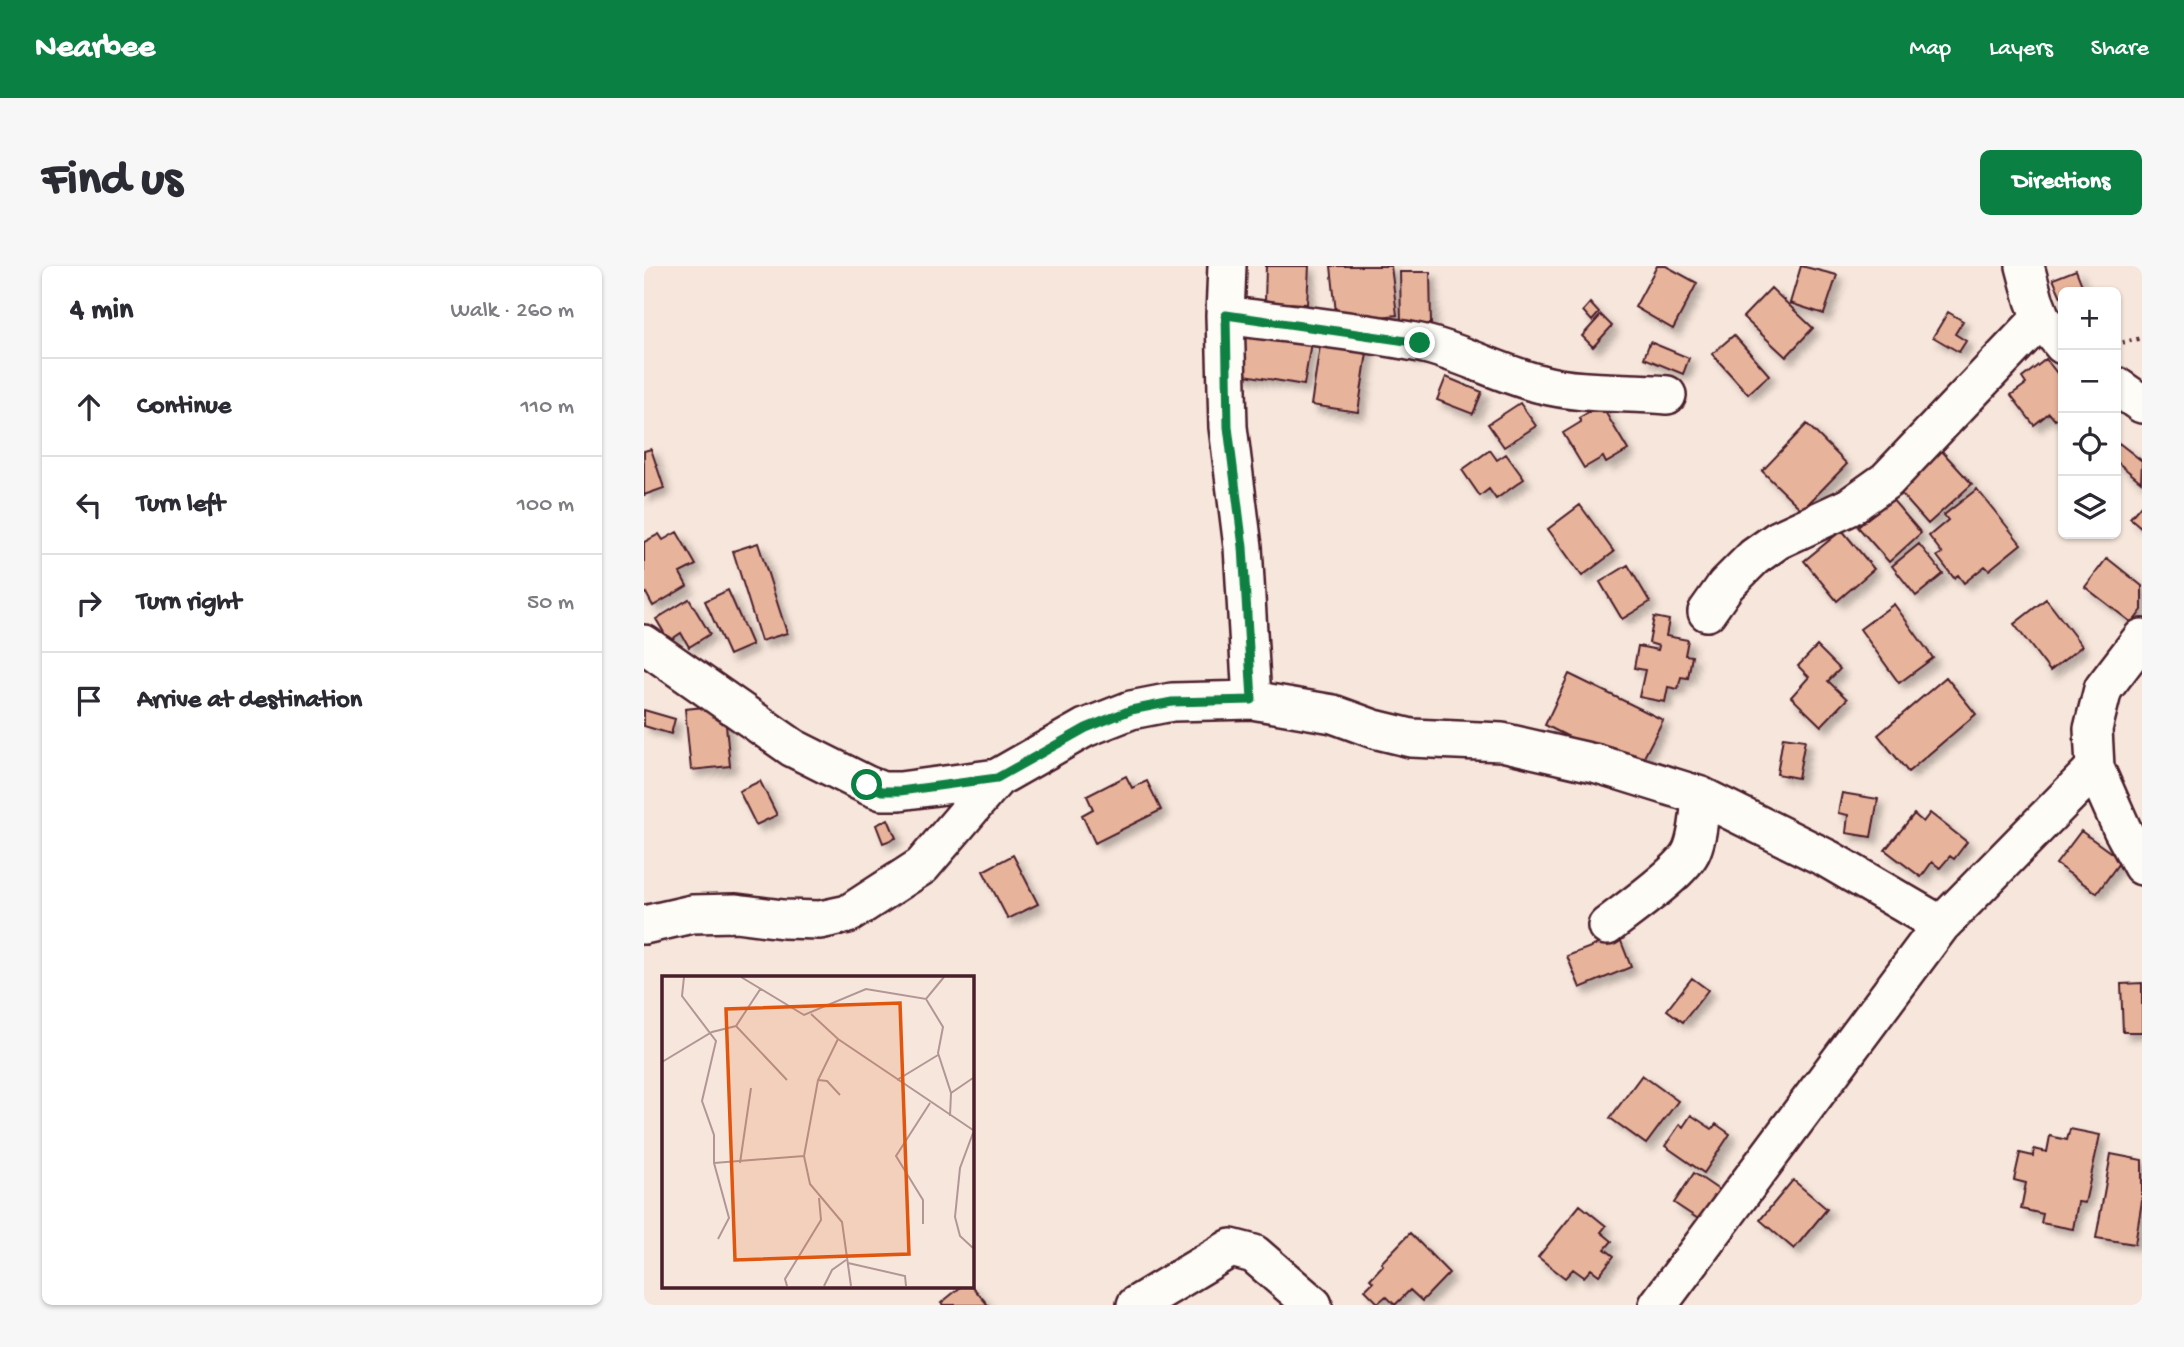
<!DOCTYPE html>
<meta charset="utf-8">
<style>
body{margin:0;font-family:"Gochi Hand",sans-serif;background:#f7f7f7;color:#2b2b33}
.controls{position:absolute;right:21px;top:21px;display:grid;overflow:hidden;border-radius:10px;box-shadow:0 2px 5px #0004}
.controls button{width:63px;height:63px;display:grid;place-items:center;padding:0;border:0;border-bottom:2px solid #e1e1e2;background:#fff;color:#2b2b33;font:35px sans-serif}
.stop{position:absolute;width:21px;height:21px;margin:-16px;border:5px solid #0b8043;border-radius:50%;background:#fff}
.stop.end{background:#0b8043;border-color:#fff;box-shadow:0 2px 7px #0008}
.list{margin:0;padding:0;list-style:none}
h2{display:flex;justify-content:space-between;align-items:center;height:91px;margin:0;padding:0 28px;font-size:30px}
h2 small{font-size:23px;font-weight:400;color:#7c7c81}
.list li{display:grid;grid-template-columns:46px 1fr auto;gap:21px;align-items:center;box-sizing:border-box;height:98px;padding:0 28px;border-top:2px solid #e1e1e2}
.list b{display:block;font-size:26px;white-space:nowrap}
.list em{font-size:23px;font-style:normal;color:#7c7c81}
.icon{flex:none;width:38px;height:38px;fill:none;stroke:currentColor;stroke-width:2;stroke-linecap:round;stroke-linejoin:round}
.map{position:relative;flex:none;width:1498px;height:1039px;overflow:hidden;border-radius:10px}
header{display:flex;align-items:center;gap:42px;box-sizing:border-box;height:98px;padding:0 35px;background:#0b8043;color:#fff}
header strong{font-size:33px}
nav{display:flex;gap:38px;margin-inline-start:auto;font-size:24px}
.intro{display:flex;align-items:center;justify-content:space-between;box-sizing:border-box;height:168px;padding:0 42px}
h1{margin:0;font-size:49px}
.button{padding:18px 32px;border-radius:10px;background:#0b8043;color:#fff;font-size:24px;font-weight:700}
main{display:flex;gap:42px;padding:0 42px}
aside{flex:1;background:#fff;border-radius:10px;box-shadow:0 2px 5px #0004}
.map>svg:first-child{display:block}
.building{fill:#e8b39b;stroke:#4a1f2b;stroke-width:2;filter:url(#shadow)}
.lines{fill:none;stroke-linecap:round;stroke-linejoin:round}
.minor-casing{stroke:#4a1f2b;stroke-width:42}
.path{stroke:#4a1f2b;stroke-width:4.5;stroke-dasharray:2 5;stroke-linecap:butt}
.minor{stroke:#fdfcf7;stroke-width:37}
.route{stroke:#0b8043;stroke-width:9}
.inset-road{fill:none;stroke:#b29695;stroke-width:2}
.view{fill:#e0560e;fill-opacity:0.15;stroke:#e0560e;stroke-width:3.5}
.inset-edge{fill:none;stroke:#4a1f2b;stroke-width:3.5}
</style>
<header>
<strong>Nearbee</strong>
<nav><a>Map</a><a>Layers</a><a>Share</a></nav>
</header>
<div class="intro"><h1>Find us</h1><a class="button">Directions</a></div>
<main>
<aside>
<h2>4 min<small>Walk · 260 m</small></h2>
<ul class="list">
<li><svg class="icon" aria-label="ahead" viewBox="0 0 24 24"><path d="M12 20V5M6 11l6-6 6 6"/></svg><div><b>Continue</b></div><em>110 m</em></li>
<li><svg class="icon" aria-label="left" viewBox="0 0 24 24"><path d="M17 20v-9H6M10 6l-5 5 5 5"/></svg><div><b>Turn left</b></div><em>100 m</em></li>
<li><svg class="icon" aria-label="right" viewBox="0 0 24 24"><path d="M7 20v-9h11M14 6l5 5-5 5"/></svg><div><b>Turn right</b></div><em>50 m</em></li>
<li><svg class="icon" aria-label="arrive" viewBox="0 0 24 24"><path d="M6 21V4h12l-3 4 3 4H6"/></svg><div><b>Arrive at destination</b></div></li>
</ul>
</aside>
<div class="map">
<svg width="1498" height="1039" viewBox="0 0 1498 1039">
<defs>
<filter id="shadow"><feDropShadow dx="6" dy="6" stdDeviation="3.5" flood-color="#0004"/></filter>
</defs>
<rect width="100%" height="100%" fill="#f7e6db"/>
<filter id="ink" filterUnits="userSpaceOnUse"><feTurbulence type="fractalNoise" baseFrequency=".0143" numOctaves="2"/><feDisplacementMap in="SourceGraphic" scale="14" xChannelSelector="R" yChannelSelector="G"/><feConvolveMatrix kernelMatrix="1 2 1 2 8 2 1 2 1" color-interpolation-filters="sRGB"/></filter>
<g filter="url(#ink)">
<path class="building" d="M622 0H665L663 38 621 36Z
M687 0H747L753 49 693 56Z
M1013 0H1022L1053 17 1029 63 991 41Z
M1157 0 1193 9 1180 48 1146 37Z
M1432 4 1439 22 1429 26H1419V30L1417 31 1409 13Z
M756 6H786L787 58H757Z
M1127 22 1169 62 1142 91 1099 51Z
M946 37 955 47 948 55 939 45Z
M1304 46 1319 55 1311 68 1322 75 1315 86 1289 71Z
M957 49 968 60 949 81 938 70Z
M602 66 667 76 660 119 595 108Z
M1090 69 1125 109 1104 128 1068 88Z
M677 73 724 80 714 146 667 139Z
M1006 76 1045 92 1039 108 1000 92Z
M1402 93 1416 111 1419 108V147L1411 154 1405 147 1390 159 1367 129 1382 118 1378 112Z
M802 111 838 126 829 148 793 134Z
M876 137 892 160 860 181 844 158Z
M957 139 984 184 962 197 959 191 940 202 919 167 937 156 935 152Z
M1163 158 1203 198 1158 244 1118 205Z
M1475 177 1498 195 1497 216 1472 195V181Z
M7 183 20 222 0 229V185Z
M846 184 853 194 862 188 880 213 852 233 845 223 836 230 818 204Z
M1297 184 1328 218 1284 258 1253 223Z
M1333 223 1377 278 1345 304 1341 300 1320 317 1314 309 1310 312 1293 290 1298 287 1285 270 1304 254 1300 249Z
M1247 232 1277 267 1245 296 1214 261Z
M1498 238V262L1486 252Z
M936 239 970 286 938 310 904 263Z
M1198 264 1230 303 1193 335 1160 295Z
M33 266 52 299 36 307 43 320 9 340 2 327 0 328V276L15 268 19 274Z
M114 277 143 367 117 375 89 285Z
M1275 278 1299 308 1272 330 1248 300Z
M1463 292 1498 320V344L1488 357 1441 321Z
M984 299 1006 336 978 353 956 316Z
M84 324 108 379 85 389 61 335Z
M45 333 66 368 45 381 37 367 25 375 12 353Z
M1402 333 1438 380 1406 405 1370 358Z
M1250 338 1289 392 1255 417 1216 363Z
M1010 351 1025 354 1022 370 1044 374 1041 389 1048 390 1044 412 1037 411 1034 423 1024 421 1021 436 995 431 1001 404 990 402 994 380 1014 384 1015 380 1005 377Z
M1173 380 1196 403 1184 415 1203 433 1177 460 1147 431 1165 411 1154 400Z
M925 408 1019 454 993 505 901 459Z
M1302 411 1332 448 1264 506 1234 469Z
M80 439 86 500 47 504 41 443Z
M0 444 31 453 27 468 0 460Z
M1139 471 1161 474 1154 512 1133 508Z
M482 510 488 522 503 515 517 544 451 577 438 549 449 543 443 530Z
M116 515 133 549 112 559 95 525Z
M1198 527 1234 533 1227 571 1202 567 1204 549 1194 547Z
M1286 547 1323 576 1310 593 1306 590 1296 602 1288 596 1277 611 1241 584 1270 548 1279 556Z
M244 553 252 572 239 577 232 559Z
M1437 565 1477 594 1453 627 1412 598Z
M369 589 394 638 364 653 339 605Z
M975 670 987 701 936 722 923 690Z
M1048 712 1064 724 1039 756 1023 744Z
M1498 717V766H1479L1477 718Z
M998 809 1034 835 1002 878 966 852Z
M1047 849 1068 863 1072 858 1086 868 1060 907 1021 880 1036 858 1039 861Z
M1426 863 1456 869 1441 937 1434 936 1429 963 1397 957 1399 948 1377 943 1382 917 1370 914 1376 887 1389 890 1390 883 1403 886 1406 870 1423 874Z
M1467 888 1498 894V935L1491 978 1452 972Z
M1050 907 1075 924 1056 954 1030 937Z
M1149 914 1183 943 1150 983 1116 954Z
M936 939 962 960 957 966 968 975 961 983 970 990 955 1009 947 1003 940 1011 929 1003 921 1012 894 991Z
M766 967 805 1007 778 1035 766 1024 751 1039 742 1030 734 1037 721 1024 729 1016 726 1013 739 999 737 997Z
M327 1019 344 1039H299L297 1037 318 1020Z"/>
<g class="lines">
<defs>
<path id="minor" d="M583 0 581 49 584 161 599 281 608 434
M1381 0 1390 34 1397 52 1419 79
M581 49C646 58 712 64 776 77 818 86 855 108 897 118 938 129 981 125 1023 129
M1472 120 1498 138
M1063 346 1082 319 1110 291 1134 274 1205 241 1243 214 1397 52
M1498 372 1459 423 1449 463 1451 502 1478 563 1498 600
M0 378 149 482 223 519 238 525H256L353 512
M0 659 48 648 92 647 139 653 176 654 204 648 278 600 353 512 441 462 487 444 528 436 608 434 689 448 730 463 767 472 858 476 954 498 1057 530 1184 593 1297 659
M963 660C983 644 1040 605 1048 584 1055 567 1055 548 1057 530
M492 1039 587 982 610 988 669 1039
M1014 1039 1297 659 1451 502"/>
</defs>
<use href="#minor" class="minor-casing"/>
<path class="path" d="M1472 78 1498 72"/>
<use href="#minor" class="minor"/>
</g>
</g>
<g class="lines" filter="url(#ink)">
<path class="route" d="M223 519 238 525H256L353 512 442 462 487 444 528 436 608 434 599 281 584 161 582 49 776 77"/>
</g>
<g transform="translate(18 710)">
<rect width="312" height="312" fill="#f7e6db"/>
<path class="inset-road" d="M22 1 20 20 54 65 40 125 52 159V187L67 242 56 263M79 1 142 39 204 13 264 23 282 1M264 23 281 51 276 77 289 117 288 140M149 38 176 63 311 154M74 50 125 104M176 63 156 104 142 180 148 208 180 246 189 310M0 86 50 56 74 50 99 12M156 104 165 105 178 119M235 104 276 79M289 117 311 102M311 157 298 192 293 241 298 260 311 272M52 187 142 180M78 187 89 112M261 248V224L234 180 268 127M186 287 243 300 244 310M125 310 123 303 159 244 157 222M162 310 170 294 184 284"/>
<path class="view" d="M238 27 247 278 73 284 64 33Z"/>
<rect width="312" height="312" class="inset-edge"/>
</g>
</svg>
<div class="controls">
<button>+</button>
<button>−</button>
<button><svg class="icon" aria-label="locate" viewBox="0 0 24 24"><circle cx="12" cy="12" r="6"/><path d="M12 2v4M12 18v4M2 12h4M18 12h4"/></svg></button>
<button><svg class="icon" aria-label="layers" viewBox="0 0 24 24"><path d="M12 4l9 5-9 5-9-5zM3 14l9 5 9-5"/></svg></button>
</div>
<div class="stop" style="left:223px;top:519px"></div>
<div class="stop end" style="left:776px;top:77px"></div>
</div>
</main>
